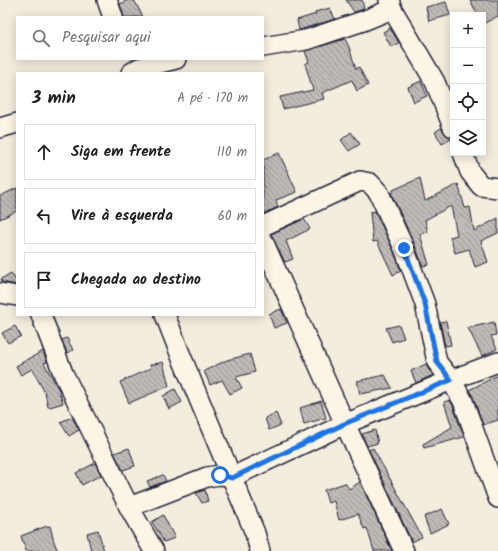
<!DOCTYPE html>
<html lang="pt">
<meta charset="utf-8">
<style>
body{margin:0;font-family:Kalam,sans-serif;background:#f2f2f2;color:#222}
.controls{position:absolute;right:12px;top:12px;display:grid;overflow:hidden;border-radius:0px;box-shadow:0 2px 10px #0003}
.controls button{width:36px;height:36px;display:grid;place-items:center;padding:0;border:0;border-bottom:1px solid #e0e0e0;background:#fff;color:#222;font:20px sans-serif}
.stop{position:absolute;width:12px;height:12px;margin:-9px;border:3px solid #1a73e8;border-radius:50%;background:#fff}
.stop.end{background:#1a73e8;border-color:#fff;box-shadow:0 1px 4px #0008}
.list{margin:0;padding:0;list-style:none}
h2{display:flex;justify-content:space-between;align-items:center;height:52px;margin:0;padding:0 16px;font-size:17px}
h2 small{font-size:13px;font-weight:400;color:#767676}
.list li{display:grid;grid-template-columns:26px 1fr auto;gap:12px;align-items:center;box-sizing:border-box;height:56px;margin:0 8px 8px;padding:0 8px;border:1px solid #e0e0e0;border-radius:0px}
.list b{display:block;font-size:15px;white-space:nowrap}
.list em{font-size:13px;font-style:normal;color:#767676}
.icon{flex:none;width:22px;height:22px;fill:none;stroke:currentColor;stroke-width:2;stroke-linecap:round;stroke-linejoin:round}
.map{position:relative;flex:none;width:498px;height:551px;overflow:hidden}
.search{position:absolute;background:#fff;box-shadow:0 2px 10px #0003;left:16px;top:16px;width:248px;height:44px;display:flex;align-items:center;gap:10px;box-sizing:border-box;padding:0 14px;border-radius:0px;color:#767676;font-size:15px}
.panel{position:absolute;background:#fff;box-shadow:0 2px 10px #0003;left:16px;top:72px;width:248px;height:244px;border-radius:0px}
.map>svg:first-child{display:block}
.building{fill:url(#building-back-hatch);stroke:#22223b}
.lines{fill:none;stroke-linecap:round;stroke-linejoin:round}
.minor-casing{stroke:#22223b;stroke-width:22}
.minor{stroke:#fcf5e5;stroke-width:19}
.route{stroke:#1a73e8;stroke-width:5}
</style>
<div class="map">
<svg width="498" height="551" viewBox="0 0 498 551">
<defs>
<pattern id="building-back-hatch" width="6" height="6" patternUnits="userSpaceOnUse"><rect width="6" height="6" fill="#bfbab6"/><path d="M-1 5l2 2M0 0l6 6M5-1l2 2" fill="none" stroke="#9b9795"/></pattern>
</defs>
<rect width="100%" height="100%" fill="#f3edde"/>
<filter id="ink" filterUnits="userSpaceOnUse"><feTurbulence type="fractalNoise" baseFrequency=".025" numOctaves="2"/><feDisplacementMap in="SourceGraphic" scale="8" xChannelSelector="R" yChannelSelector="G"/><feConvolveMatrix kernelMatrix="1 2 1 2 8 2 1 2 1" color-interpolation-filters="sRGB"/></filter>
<g filter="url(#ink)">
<path class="building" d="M128 0H134L143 17H124L120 4Z
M346 0H362L364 9 354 12Z
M470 0H498V16L483 24V15H478Z
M446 2 450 15 429 21 426 7Z
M330 8 335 19 299 30 297 20 316 14 315 12Z
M390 28 399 43 391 47 383 32Z
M345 39 349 47 356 69 359 67 368 85 357 91 352 80 322 93 324 99 283 109 280 97 313 90 305 64 309 62 305 51Z
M421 81 427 96 414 102 408 87Z
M441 128 446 135 453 138 442 144 435 132Z
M351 132 360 144 349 151 341 140Z
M279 153 297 192 276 200 278 207 263 214V160Z
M420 178 425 201 458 184 465 208 470 207 474 231 498 218V233L481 241 488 262 475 267 469 249 455 253 450 237 457 235 451 206 425 220 428 232 420 234 429 265 423 266 414 243 391 193 393 192V190Z
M17 188V211L0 219V196Z
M375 211 394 252 401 271 393 275 377 241 373 242 370 212Z
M304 219 310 229 286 241 293 259 285 262 271 234Z
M11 273 17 282V285L2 282 1 279Z
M281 309 287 323 274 328 269 314Z
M446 321 451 345 445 346 440 322Z
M494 322 496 335 491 336 497 349 482 356 468 328Z
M399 325 404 338 392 342 386 328Z
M15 326 21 336 8 343 2 333Z
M67 338 73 350 67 353 62 340Z
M43 351 47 362 44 363 58 388 63 403 50 407H48L45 393 32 369 21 375 16 366Z
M250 354 255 372 236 377 242 388 230 394 222 380 210 385 204 371 227 360Z
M163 362 169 386 129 403 120 382 151 368 150 365Z
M426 364 428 369 433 375 416 383 411 371Z
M385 375 392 388 360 394 357 381Z
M498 375V420L483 425 473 397 469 390Z
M175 389 182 402 169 409 163 396Z
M450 400 453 406 464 437 424 448 423 444 452 427 444 402Z
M321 401 326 418 304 424 300 408Z
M276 413 281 425 269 430 265 418Z
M72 417 79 430 69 436 60 422Z
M375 430 378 443 367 446 362 434Z
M129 448 135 466 123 470 114 453Z
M373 448 422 537 412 542 369 450Z
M95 463 101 475 82 485 76 473Z
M163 475 166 481 150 487 147 481Z
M360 482 392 551H374L367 528 364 529 358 514 339 520 334 501 328 503 324 490 345 483 349 489Z
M205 490 208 501 202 503 196 493Z
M442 509 449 524 430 533 424 517Z
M163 515 175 538 164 542 152 522Z
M50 526 54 542 58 551H26L21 536 44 527Z
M98 530 104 551H91L87 533Z"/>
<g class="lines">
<defs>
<path id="minor" d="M107 0 113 17
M389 0 392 9 435 82 453 127
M263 47 306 40 363 21 392 9
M131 73 139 68 176 59
M0 128 17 123
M463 153 470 172 481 186 498 188
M263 226 360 181 370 183 379 193 404 248 425 304 437 362 451 380 463 401 498 498
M263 241 345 424 404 551
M0 293 17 296
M41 315 63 373 129 507 154 551
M165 315 181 356 255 533 260 551
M129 507 207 477 220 475 232 477 345 424 451 380 498 362"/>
</defs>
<use href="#minor" class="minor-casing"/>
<use href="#minor" class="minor"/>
</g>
</g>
<g class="lines" filter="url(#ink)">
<path class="route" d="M220 475 232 478 344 424 451 380 437 362 425 304 404 248"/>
</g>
</svg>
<div class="controls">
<button>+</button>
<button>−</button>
<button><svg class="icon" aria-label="locate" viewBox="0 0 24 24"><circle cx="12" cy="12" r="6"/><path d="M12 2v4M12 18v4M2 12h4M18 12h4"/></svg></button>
<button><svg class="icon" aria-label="layers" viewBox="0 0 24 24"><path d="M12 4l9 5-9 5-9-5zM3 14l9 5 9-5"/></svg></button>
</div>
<div class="stop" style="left:220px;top:475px"></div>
<div class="stop end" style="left:404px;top:248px"></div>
<div class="search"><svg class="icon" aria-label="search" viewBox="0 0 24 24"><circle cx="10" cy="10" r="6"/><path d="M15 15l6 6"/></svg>Pesquisar aqui</div>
<section class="panel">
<h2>3 min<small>A pé · 170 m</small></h2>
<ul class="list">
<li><svg class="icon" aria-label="ahead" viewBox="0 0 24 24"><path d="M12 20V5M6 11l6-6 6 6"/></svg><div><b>Siga em frente</b></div><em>110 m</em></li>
<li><svg class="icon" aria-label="left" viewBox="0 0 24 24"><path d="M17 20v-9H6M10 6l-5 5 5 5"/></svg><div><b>Vire à esquerda</b></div><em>60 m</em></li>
<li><svg class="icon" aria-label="arrive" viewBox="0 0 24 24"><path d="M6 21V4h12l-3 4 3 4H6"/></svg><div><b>Chegada ao destino</b></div></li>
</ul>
</section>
</div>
